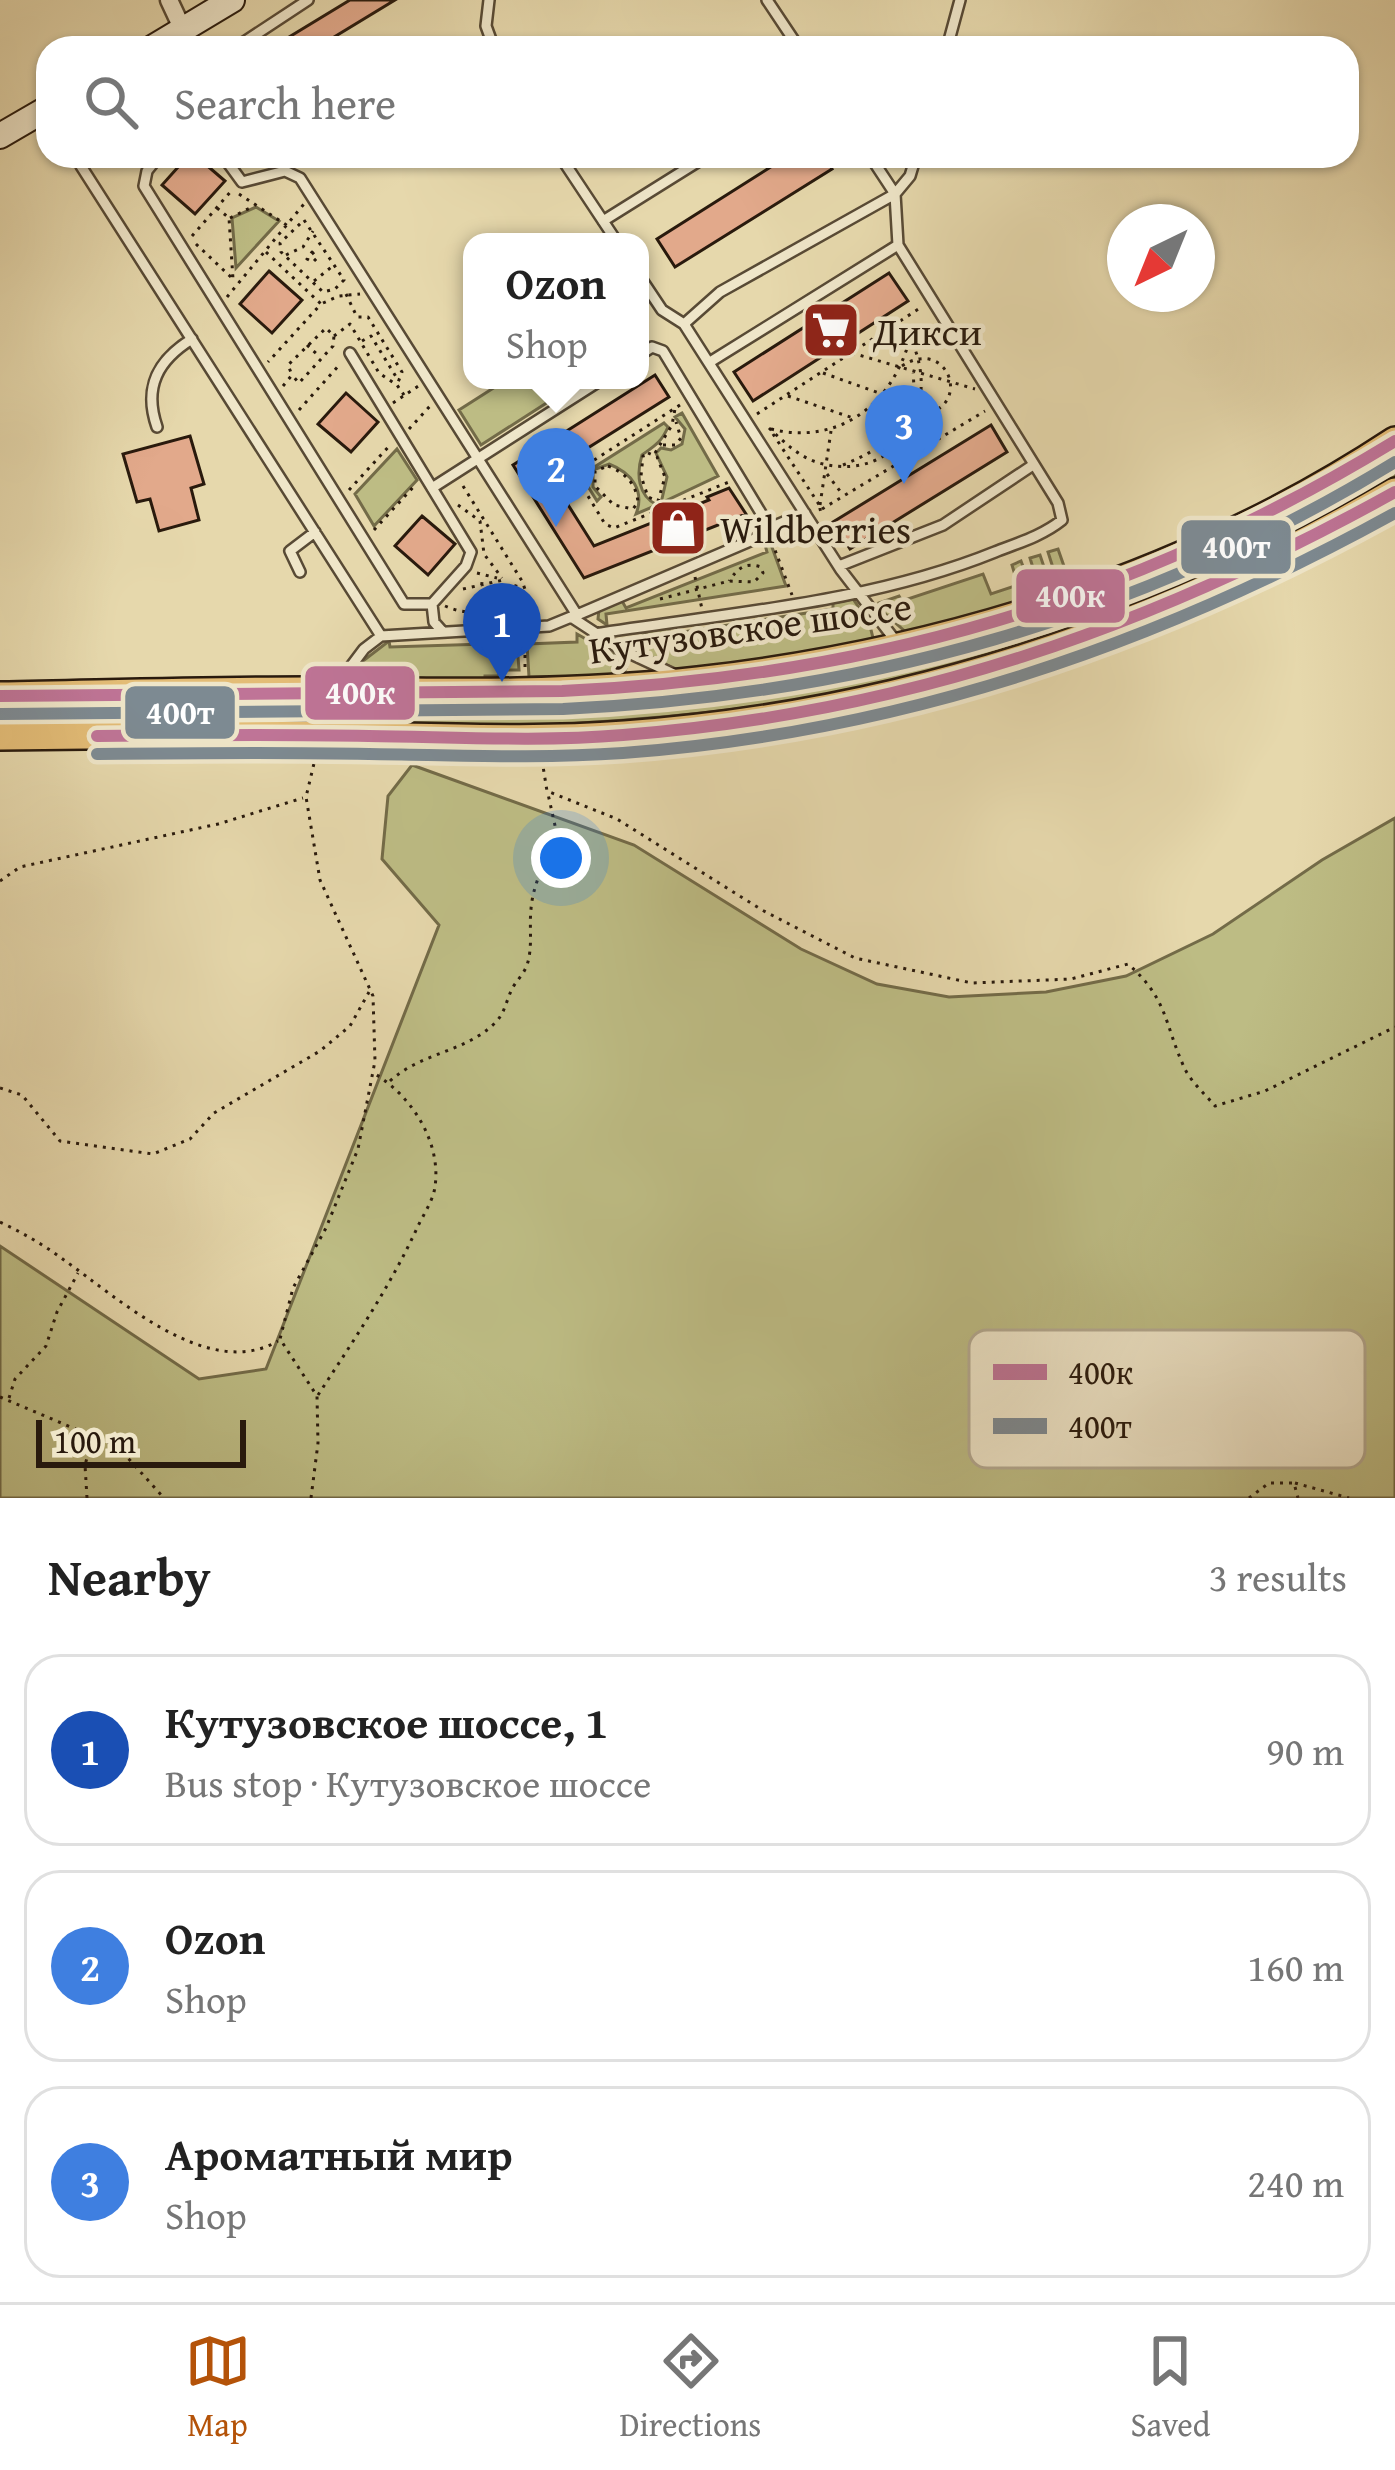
<!DOCTYPE html>
<meta charset="utf-8">
<style>
body{margin:0;font-family:"Gentium Book Plus",serif;background:#f6f6f6;color:#222}
.compass{position:absolute;left:1107px;top:204px;width:108px;height:108px;border-radius:50%;background:#fff;box-shadow:0 3px 9px #0004;rotate:223deg}
.scale{position:absolute;left:36px;bottom:30px;width:210px;box-sizing:border-box;padding-left:12px;border:6px solid #291a0d;border-top:0;font-size:33px;line-height:42px;white-space:nowrap;color:#291a0d;-webkit-text-stroke:9px #efe6c9;paint-order:stroke}
.you{position:absolute;left:561px;top:858px;width:42px;height:42px;margin:-30px;border:9px solid #fff;border-radius:50%;background:#1a73e8;box-shadow:0 0 0 18px #1a73e833}
.badge{display:grid;place-items:center;width:78px;height:78px;border-radius:50%;background:#b45309;color:#fff;font-size:39px;font-weight:700}
.pin{position:absolute;translate:-50% -99px;filter:drop-shadow(0 3px 6px #0008)}
.pin::after{content:'';position:absolute;top:63px;width:42px;height:36px;background:inherit;clip-path:polygon(0 0,100% 0,50% 100%)}
.popup{position:absolute;left:463px;top:233px;width:186px;height:156px;box-sizing:border-box;display:grid;place-content:center;border-radius:24px;background:#fff;filter:drop-shadow(0 3px 9px #0005);font-size:39px;white-space:nowrap;color:#767676}
.popup b{font-size:45px;color:#222}
.popup::after{content:'';position:absolute;left:50%;top:100%;margin-left:-24px;border:24px solid transparent;border-top-color:#fff}
.list{margin:0;padding:0;list-style:none}
h2{display:flex;justify-content:space-between;align-items:center;height:156px;margin:0;padding:0 48px;font-size:51px}
h2 small{font-size:39px;font-weight:400;color:#767676}
.list li{display:grid;grid-template-columns:78px 1fr auto;gap:36px;align-items:center;box-sizing:border-box;height:192px;margin:0 24px 24px;padding:0 24px;border:3px solid #e0e0e0;border-radius:36px}
.list b{display:block;font-size:45px;white-space:nowrap}
.list p{margin:0;font-size:39px;white-space:nowrap;color:#767676}
.list em{font-size:39px;font-style:normal;color:#767676}
.icon{flex:none;width:66px;height:66px;fill:none;stroke:currentColor;stroke-width:2;stroke-linecap:round;stroke-linejoin:round}
.map{position:relative;flex:none;width:1395px;height:1498px;overflow:hidden}
.search{position:absolute;background:#fff;box-shadow:0 3px 9px #0004;left:36px;right:36px;top:36px;height:132px;display:flex;align-items:center;gap:30px;box-sizing:border-box;padding:0 42px;border-radius:36px;color:#767676;font-size:45px}
.sheet{height:804px;background:#fff}
nav{display:flex;justify-content:space-around;align-items:center;box-sizing:border-box;height:168px;border-top:3px solid #e0e0e0;background:#fff;font-size:33px;color:#767676}
nav a{display:grid;justify-items:center;gap:6px}
nav .on{color:#b45309}
.map>svg:first-child{display:block}
.green{fill:#bdbc84;stroke:#736b48;stroke-width:3}
.building{fill:#e2a98b;stroke:#291a0d;stroke-width:3}
.lines{fill:none;stroke-linecap:round;stroke-linejoin:round}
.service-casing{stroke:#584a35;stroke-width:14}
.minor-casing{stroke:#584a35;stroke-width:21}
.secondary-casing{stroke:#291a0d;stroke-width:28}
.primary-casing{stroke:#291a0d;stroke-width:32}
.path{stroke:#291a0d;stroke-width:3;stroke-dasharray:3 6;stroke-linecap:butt}
.service{stroke:#efe6c9;stroke-width:9}
.minor{stroke:#efe6c9;stroke-width:16}
.secondary{stroke:#efe6c9;stroke-width:24}
.primary{stroke:#e3bc76;stroke-width:27}
.bus-1-casing{stroke:#efe6c9;stroke-width:21}
.bus-2-casing{stroke:#efe6c9;stroke-width:21}
.bus-1{stroke:#bf7497;stroke-width:12}
.bus-2{stroke:#7d8a92;stroke-width:12}
.labels{text-anchor:middle;dominant-baseline:central;stroke-width:9;stroke-linejoin:round;paint-order:stroke}
.poi-label{font-size:39px;fill:#291a0d;stroke:#efe6c9;text-anchor:start}
.street-label{font-size:39px;fill:#291a0d;stroke:#efe6c9}
.key{fill:#efe6c9;stroke:#b4a991;stroke-width:3}
.key-label{font-size:33px;fill:#291a0d}
.line-badge{stroke:#efe6c9;stroke-width:4.5}
.badge-label{font-size:33px;text-anchor:middle;font-weight:bold;fill:#fff}
</style>
<div class="map">
<svg width="1395" height="1498" viewBox="0 0 1395 1498">
<rect width="100%" height="100%" fill="#e6d8ac"/>
<filter id="stains"><feTurbulence type="fractalNoise" baseFrequency=".00167" numOctaves="4"/><feColorMatrix values="0 0 0 0 .2 0 0 0 0 .09 0 0 0 0 .02 0 0 0 .5 -.17"/></filter>
<radialGradient id="worn" r=".72"><stop offset=".6" stop-color="#630" stop-opacity="0"/><stop offset="1" stop-color="#630" stop-opacity=".3"/></radialGradient>
<path class="green" d="M256 207 279 221 236 268 232 218Z
M506 380H534L548 402 481 445 459 410Z
M682 413 718 476 661 503 667 477 656 453 661 448 671 450 682 444 685 429 675 417Z
M664 423 668 427C661 443 654 446 642 455 636 474 638 496 657 505L636 514C645 491 632 473 609 464L593 470V487L601 497 597 501 584 480 585 473Z
M397 449 417 480 374 526 355 494Z
M1395 460V479C1300 535 1204 580 1101 620 1068 633 1034 649 1000 659 674 747 334 729 0 727V708L524 707 706 693 848 676 942 652 1136 590 1267 533Z
M769 539 786 586 606 614 607 625 598 619 599 609 622 601 626 608 767 552 764 541Z
M1058 549 1065 569 1071 567 1077 584 908 634 881 610 879 603 899 596 902 601 983 574 991 594 1018 585 1012 565 1021 561 1028 580 1036 578 1030 558 1040 555 1046 573 1054 571 1048 552Z
M853 599 869 622 873 638 867 646 680 672 639 650 636 641 650 630 668 627 670 634 833 609V603Z
M577 634 623 660 627 666 621 680 545 682V677H529L527 644 577 642Z
M389 641 390 647 517 643 519 670H499V676H485V685L356 681 359 664Z
M412 765 634 845 801 949 877 984 949 997 1046 992 1126 976 1213 934 1322 860 1395 818V1498H0V1246L199 1379 266 1369 439 925 382 859 388 796Z"/>
<path class="building" d="M350 0H395L316 48H271Z
M188 156H196L225 181 195 214 162 185Z
M788 156H824L832 169 675 267 657 239Z
M269 271 302 300 272 333 240 304Z
M889 273 908 301 753 401 734 372Z
M655 375 669 397 548 473 594 546 709 500 707 497 729 488 746 514 584 578 513 465Z
M346 393 378 422 351 452 318 424Z
M991 425 1007 452 850 549 833 522Z
M190 436 204 484 191 488 199 520 159 531 150 499 137 502 123 454Z
M422 516 455 544 428 575 395 546Z"/>
<g class="lines">
<defs>
<path id="service" d="M489 0 486 26 494 48
M767 0 799 48
M235 48 308 0
M947 48 960 0
M81 156V166L381 636
M159 156 147 171 144 186 404 604H432L466 566 471 552 350 353
M223 156 242 182 285 171 300 178 577 615 571 617
M560 156 617 242
M870 156 895 194 720 292 684 324 841 570 898 644
M603 221 707 156
M640 277 662 310 684 324
M710 362 898 245
M157 427C143 387 158 360 192 339
M432 488 601 380
M770 528 805 513
M839 566 943 525 1033 465
M300 572 290 551 315 532
M432 604 434 622 442 631
M577 615 757 538 770 528 663 351 652 347 640 355
M571 617 620 649 676 675
M594 634C727 613 869 603 995 552 1018 543 1042 536 1062 520L1058 503 898 245 895 194 910 176 916 156
M337 685 364 649 381 636 549 626 571 617"/>
<path id="minor" d="M169 0 183 30"/>
<path id="secondary" d="M152 48 232 0
M0 136 48 108"/>
<path id="primary" d="M0 696C112 694 224 690 336 691 457 693 577 695 698 681 943 653 1187 578 1395 441
M0 736C115 734 230 734 344 736 438 737 531 742 625 735 899 715 1159 631 1395 492"/>
</defs>
<use href="#service" class="service-casing"/>
<use href="#minor" class="minor-casing"/>
<use href="#secondary" class="secondary-casing"/>
<use href="#primary" class="primary-casing"/>
<path class="path" d="M239 194 291 228
M217 208 229 218 233 279
M230 218 254 206
M304 220 344 280 335 289 323 292 281 252 280 243Z
M192 236 233 189
M196 244 233 279
M266 252 321 304 268 362
M312 252 317 258 313 262 307 259Z
M286 255 303 247 313 231
M314 281 334 265
M346 294 357 317H368L402 372 397 385
M227 297 304 204
M323 303 339 296 360 294
M334 336 350 324 379 373 397 385 404 395
M362 341 371 336 398 380
M307 345 320 357
M852 353 975 389
M902 366C949 335 975 411 918 415
M823 373 910 404
M283 386 292 375 288 365 326 328 334 336 333 346 299 383 292 375
M788 396 853 418
M393 403 420 385
M680 405 574 473 605 524 614 528 729 482
M299 410 341 363
M757 414 920 308
M769 428C785 443 801 459 823 464 900 482 943 402 910 338
M409 429 431 405
M771 429C839 446 893 404 910 338L896 326
M773 434 822 509 814 511
M663 445H675L681 438 676 422
M879 447 893 430 904 404
M648 453 657 457 665 477 658 501 648 497 641 476 643 456Z
M655 453 672 425 675 409
M843 465C887 447 919 424 913 373
M608 466C625 473 636 483 638 502L633 509 614 505 595 486V471Z
M827 474 843 495
M463 486 522 581 526 592 525 616
M349 490 391 444
M458 505 480 521 484 554 502 578
M820 505 831 431
M822 509 985 411
M374 530 416 484
M772 542 792 595
M477 573 497 578
M695 577 702 609
M463 589 503 580
M660 599 729 581 754 582 763 573 761 567C745 562 738 568 729 581
M445 606C472 618 508 614 517 582
M479 612 482 582
M525 637V670
M542 760 547 791 617 819 762 910 855 958 972 983 1071 979 1128 964C1168 999 1164 1023 1184 1067 1190 1081 1205 1094 1215 1106L1265 1091 1395 1027
M566 760 594 759
M0 881 20 867 218 824 303 798
M390 1081C422 1052 464 1053 495 1023 505 1013 506 1001 512 989 516 981 524 974 527 965 533 947 529 928 531 909 533 884 545 860 558 839L548 794
M0 1088 22 1095 60 1141 153 1154 190 1139 214 1113 320 1051 350 1026 369 992
M0 1222C23 1233 44 1245 64 1260 117 1297 208 1382 278 1341
M318 1395C354 1340 391 1285 418 1226 423 1216 431 1203 434 1192 444 1146 413 1097 375 1074
M0 1397 118 1447 164 1498
M9 1398 15 1379 46 1346 57 1312 78 1273
M1295 1483 1349 1498
M87 1498 85 1465 93 1436
M311 1498 318 1443 317 1396 280 1339 293 1288 326 1228 358 1149 375 1061 373 996 320 880 306 797 316 755
M1249 1498 1269 1483H1294L1298 1498"/>
<use href="#service" class="service"/>
<use href="#minor" class="minor"/>
<use href="#secondary" class="secondary"/>
<use href="#primary" class="primary"/>
<defs>
<path id="bus-1" d="M0 696 562 691C870 677 1131 602 1395 441
M97 736C188 735 278 734 369 736 454 737 539 742 623 735 906 713 1148 629 1395 492"/>
<path id="bus-2" d="M0 714 563 709C863 695 1138 619 1395 462
M97 754C188 753 278 752 369 754 454 755 538 759 623 753 901 732 1152 647 1395 513"/>
</defs>
<use href="#bus-1" class="bus-1-casing"/>
<use href="#bus-2" class="bus-2-casing"/>
<use href="#bus-1" class="bus-1"/>
<use href="#bus-2" class="bus-2"/>
</g>
<defs>
<symbol id="supermarket-square" viewBox="-11 -11 22 22"><rect x="-9" y="-9" width="18" height="18" rx="4" fill="#8f2418" stroke="#efe6c9"/><path d="M-6-5.5h2.5l.6 2H6L4.5 2H-2.5L-4.4-4H-6ZM-1.5 3.2a1.3 1.3 0 1 0 .1 0ZM3 3.2a1.3 1.3 0 1 0 .1 0Z" fill="#fff"/></symbol>
<symbol id="shop-square" viewBox="-11 -11 22 22"><rect x="-9" y="-9" width="18" height="18" rx="4" fill="#8f2418" stroke="#efe6c9"/><path d="M-5-2.5h2.3a2.7 3.5 0 0 1 5.4 0H5L5.5 6h-11ZM-1.5-2.5h3a1.5 2.3 0 0 0-3 0Z" fill="#fff"/></symbol>
</defs>
<g fill-rule="evenodd">
<use href="#supermarket-square" x="798" y="297" width="66" height="66"/>
<use href="#shop-square" x="645" y="495" width="66" height="66"/>
</g>
<g class="labels">
<g class="poi-label">
<text x="873" y="330">Дикси</text>
<text x="720" y="528">Wildberries</text>
</g>
<g class="street-label">
<text transform="translate(750 627) rotate(-8)">Кутузовское шоссе</text>
</g>
</g>
<rect x="969" y="1330" width="396" height="138" rx="18" class="key"/>
<rect x="993" y="1364" width="54" height="16" fill="#bf7497"/>
<rect x="993" y="1418" width="54" height="16" fill="#7d8a92"/>
<g class="key-label">
<text x="1068" y="1384">400к</text>
<text x="1068" y="1438">400т</text>
</g>
<g class="line-badge">
<rect x="1179" y="518" width="114" height="58" rx="12" fill="#7d8a92"/>
<rect x="1014" y="567" width="113" height="58" rx="12" fill="#bf7497"/>
<rect x="303" y="664" width="114" height="58" rx="12" fill="#bf7497"/>
<rect x="123" y="684" width="114" height="57" rx="12" fill="#7d8a92"/>
</g>
<g class="badge-label">
<text x="1236" y="558">400т</text>
<text x="1070" y="607">400к</text>
<text x="360" y="704">400к</text>
<text x="180" y="724">400т</text>
</g>
<rect width="100%" height="100%" filter="url(#stains)"/>
<rect width="100%" height="100%" fill="url(#worn)"/>
</svg>
<svg class="compass" viewBox="-18 -18 36 36"><path d="M0-13l5 13h-10z" fill="#e53935"/><path d="M0 13l5-13h-10z" fill="#767676"/></svg>
<div class="scale">100 m</div>
<div class="you"></div>
<div class="pin badge" style="left:502px;top:682px;background:#1a4fb4">1</div>
<div class="pin badge" style="left:556px;top:527px;background:#3f7fe0">2</div>
<div class="popup"><b>Ozon</b>Shop</div>
<div class="pin badge" style="left:904px;top:484px;background:#3f7fe0">3</div>
<div class="search"><svg class="icon" aria-label="search" viewBox="0 0 24 24"><circle cx="10" cy="10" r="6"/><path d="M15 15l6 6"/></svg>Search here</div>
</div>
<section class="sheet">
<h2>Nearby<small>3 results</small></h2>
<ul class="list">
<li><span class="badge" style="background:#1a4fb4">1</span><div><b>Кутузовское шоссе, 1</b><p>Bus stop · Кутузовское шоссе</p></div><em>90 m</em></li>
<li><span class="badge" style="background:#3f7fe0">2</span><div><b>Ozon</b><p>Shop</p></div><em>160 m</em></li>
<li><span class="badge" style="background:#3f7fe0">3</span><div><b>Ароматный мир</b><p>Shop</p></div><em>240 m</em></li>
</ul>
</section>
<nav>
<a class="on"><svg class="icon" aria-label="map" viewBox="0 0 24 24"><path d="M3 6l6-2 6 2 6-2v14l-6 2-6-2-6 2zM9 4v14M15 6v14"/></svg>Map</a>
<a><svg class="icon" aria-label="directions" viewBox="0 0 24 24"><path d="M12 3l9 9-9 9-9-9zM9 14v-3h6M13 9l2 2-2 2"/></svg>Directions</a>
<a><svg class="icon" aria-label="saved" viewBox="0 0 24 24"><path d="M7 4h10v16l-5-4-5 4z"/></svg>Saved</a>
</nav>
